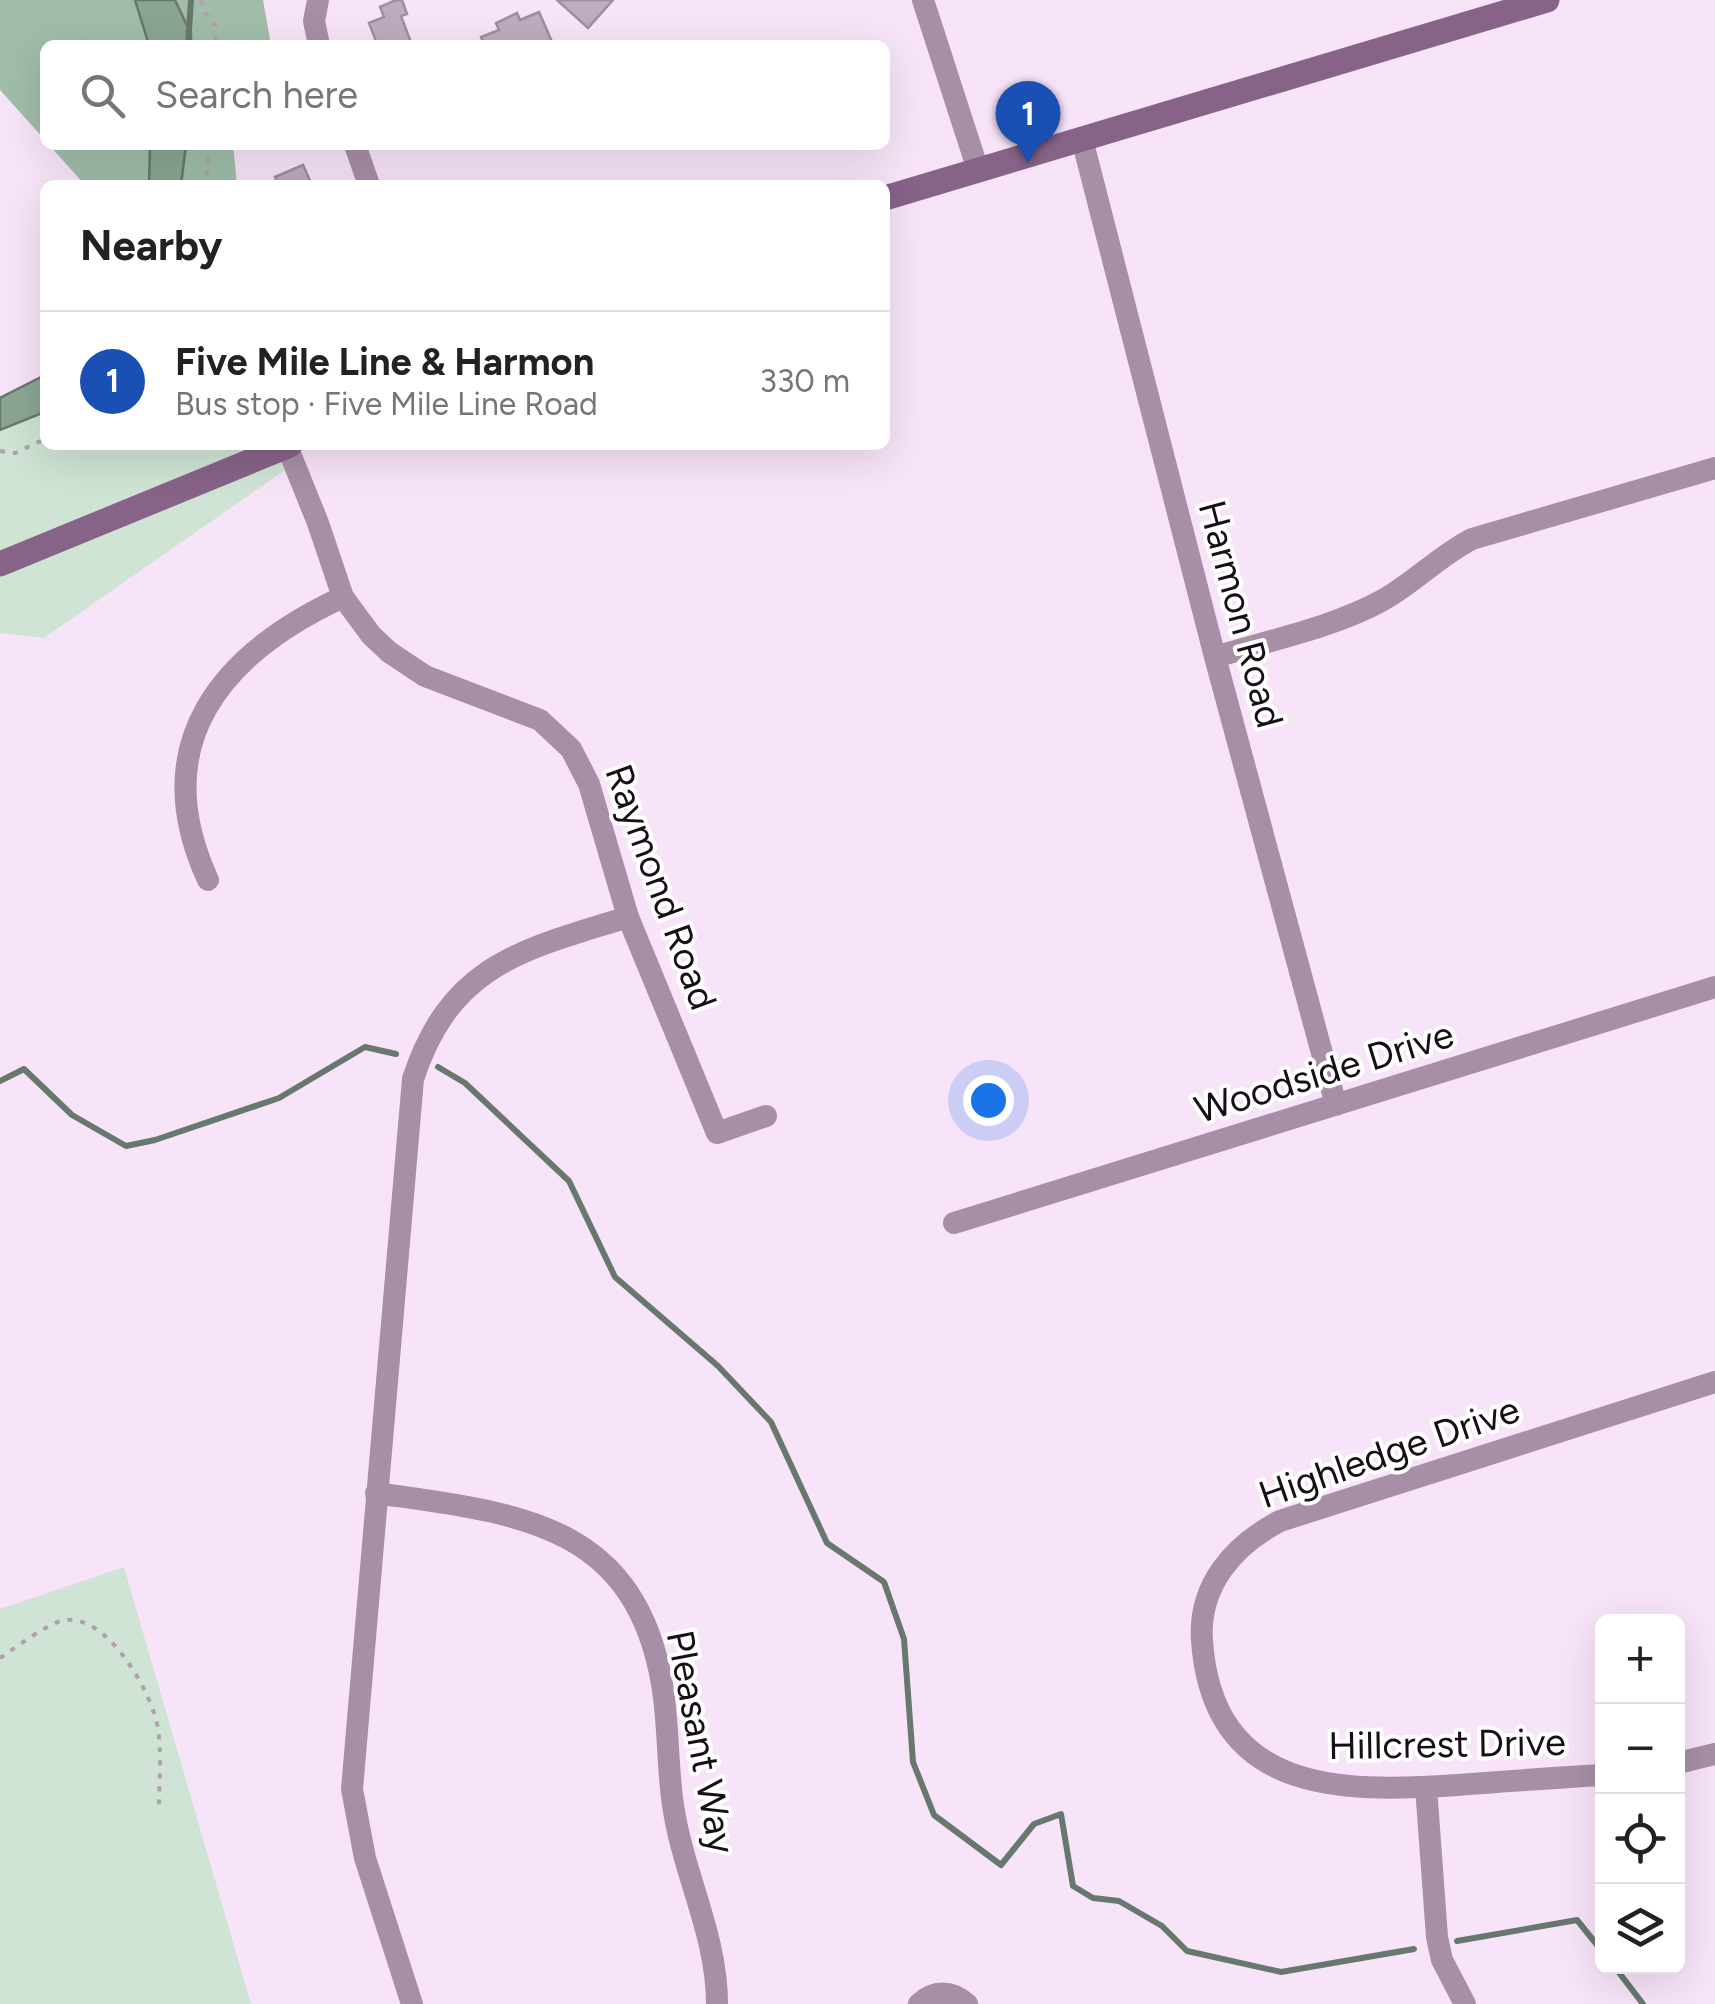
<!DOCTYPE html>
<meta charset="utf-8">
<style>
body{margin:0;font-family:Figtree,sans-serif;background:#f6f6f6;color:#222}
.controls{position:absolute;right:30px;bottom:30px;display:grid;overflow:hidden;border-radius:15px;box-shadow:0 10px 40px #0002}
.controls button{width:90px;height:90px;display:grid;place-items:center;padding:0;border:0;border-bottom:2px solid #e0e0e0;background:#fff;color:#222;font:50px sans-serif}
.you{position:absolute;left:988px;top:1100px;width:35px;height:35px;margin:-25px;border:8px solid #fff;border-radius:50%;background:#1a73e8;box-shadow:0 0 0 15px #1a73e833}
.badge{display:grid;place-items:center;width:65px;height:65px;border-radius:50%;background:#1a73e8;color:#fff;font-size:32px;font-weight:700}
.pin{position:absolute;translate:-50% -82px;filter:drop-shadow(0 2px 5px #0008)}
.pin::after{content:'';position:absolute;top:52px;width:35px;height:30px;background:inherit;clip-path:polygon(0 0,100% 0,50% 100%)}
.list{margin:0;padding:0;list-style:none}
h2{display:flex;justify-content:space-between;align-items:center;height:130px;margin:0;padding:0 40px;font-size:42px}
h2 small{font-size:32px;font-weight:400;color:#767676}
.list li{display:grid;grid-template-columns:65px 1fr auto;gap:30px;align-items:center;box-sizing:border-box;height:140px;padding:0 40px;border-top:2px solid #e0e0e0}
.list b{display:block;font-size:38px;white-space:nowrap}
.list p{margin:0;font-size:32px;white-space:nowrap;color:#767676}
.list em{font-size:32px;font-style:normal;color:#767676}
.icon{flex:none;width:55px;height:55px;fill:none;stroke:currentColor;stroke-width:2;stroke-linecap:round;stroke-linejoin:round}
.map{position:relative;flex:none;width:1715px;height:2004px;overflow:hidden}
.search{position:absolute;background:#fff;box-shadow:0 10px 40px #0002;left:40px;top:40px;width:850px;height:110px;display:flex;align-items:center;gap:25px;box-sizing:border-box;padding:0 35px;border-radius:15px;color:#767676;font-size:38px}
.panel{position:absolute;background:#fff;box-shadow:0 10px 40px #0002;left:40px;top:180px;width:850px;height:270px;border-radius:15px}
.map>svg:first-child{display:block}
.green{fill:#cfe4d5}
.forest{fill:#a1bdaa}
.water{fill:#8aa693;stroke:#67796e;stroke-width:2.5}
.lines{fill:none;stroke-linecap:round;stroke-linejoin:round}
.stream{stroke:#67796e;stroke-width:6}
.building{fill:#bfabbf;stroke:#a08da0;stroke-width:2.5}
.path{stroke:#af9faf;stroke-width:4;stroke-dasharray:5 8;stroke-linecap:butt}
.minor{stroke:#a88fa8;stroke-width:22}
.secondary{stroke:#876387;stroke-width:25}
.labels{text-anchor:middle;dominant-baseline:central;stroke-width:8;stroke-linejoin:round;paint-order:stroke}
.street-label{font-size:38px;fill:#160f16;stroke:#fff}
</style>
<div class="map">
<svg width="1715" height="2004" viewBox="0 0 1715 2004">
<rect width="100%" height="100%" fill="#f8e4f8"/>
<path class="green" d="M45 404V445H274L285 470 44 638 0 633V422Z
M124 1567 251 2004H0V1609Z"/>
<path class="forest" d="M0 0H135L149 45H45V140L0 90Z
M175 0H263L271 45H191V34Z
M49 145H150L149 185H85Z
M186 145H233L237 185H181Z"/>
<path class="water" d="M135 0H175L191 34V45H149Z
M150 145H186L181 185H149Z
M45 375V412L0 430V398Z"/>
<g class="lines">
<path class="stream" d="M188 45 191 0
M438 1067 465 1083 569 1181 615 1277 718 1366 771 1422 827 1543 884 1582 904 1639 913 1762 934 1815 1001 1865 1034 1824 1061 1814 1073 1886 1093 1898 1119 1901 1162 1926 1187 1951 1281 1972 1414 1949
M0 1081 24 1069 72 1115 126 1146 155 1140 279 1098 365 1047 396 1054
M1457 1941 1577 1920 1602 1951
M1614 1966 1643 2004"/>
</g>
<path class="building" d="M396 0H402L407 14 401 16 412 45 377 44 369 23 384 17 380 7Z
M557 0H613L588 28Z
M539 12 553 44 484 45 481 37 499 30 496 23 517 13 520 20Z
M303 165 312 185H278L275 177Z"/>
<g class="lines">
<path class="path" d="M201 0 204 11 215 25 216 45
M205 145 208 153 207 185
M0 451 15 453 45 439
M0 1658C15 1648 44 1626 61 1621 105 1609 153 1693 158 1729 162 1755 159 1782 159 1808"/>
<path class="minor" d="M318 0 314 21 319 45
M923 0 978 170
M1082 139 1215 657 1336 1105
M355 145 369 185
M287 446 318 523 343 597 371 635 389 652 425 676 540 720 571 749 589 784 628 917 717 1133 766 1116
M1215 657C1270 640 1332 628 1383 600 1415 582 1439 556 1472 539L1715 468
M208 880C145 743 222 653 343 597
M954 1223 1715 987
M376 1493C513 1513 634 1520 662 1684 669 1725 667 1765 673 1805 683 1874 717 1934 717 2004
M1678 1763 1715 1754
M1602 1775C1554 1778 1506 1781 1457 1785 1339 1793 1213 1793 1202 1641 1198 1585 1234 1545 1280 1521L1715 1382
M1426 1787 1437 1937 1442 1960 1465 2004
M412 2004 365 1858 352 1789 413 1079C451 963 523 950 628 917
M919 2004C934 1990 951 1990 967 2004"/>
<path class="secondary" d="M885 198 1547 0
M0 564 290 445"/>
</g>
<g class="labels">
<g class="street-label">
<text transform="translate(1241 614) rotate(75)">Harmon Road</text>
<text transform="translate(661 887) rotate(70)">Raymond Road</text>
<text transform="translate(1324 1072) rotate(-17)">Woodside Drive</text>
<text transform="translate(1389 1452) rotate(-19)">Highledge Drive</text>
<text transform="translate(701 1742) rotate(79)">Pleasant Way</text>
<text transform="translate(1447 1744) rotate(-1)">Hillcrest Drive</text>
</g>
</g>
</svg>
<div class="controls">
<button>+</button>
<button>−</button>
<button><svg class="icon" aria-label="locate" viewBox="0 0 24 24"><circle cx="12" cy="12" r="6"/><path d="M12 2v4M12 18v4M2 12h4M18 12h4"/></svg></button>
<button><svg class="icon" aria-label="layers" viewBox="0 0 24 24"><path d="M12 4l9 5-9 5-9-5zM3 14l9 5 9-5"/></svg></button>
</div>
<div class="you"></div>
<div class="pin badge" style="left:1028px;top:163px;background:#1a4fb4">1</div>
<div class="search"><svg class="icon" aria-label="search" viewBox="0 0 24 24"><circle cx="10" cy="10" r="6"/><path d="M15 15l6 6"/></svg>Search here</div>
<section class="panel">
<h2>Nearby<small></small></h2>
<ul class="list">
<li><span class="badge" style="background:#1a4fb4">1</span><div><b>Five Mile Line &amp; Harmon</b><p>Bus stop · Five Mile Line Road</p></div><em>330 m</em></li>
</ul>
</section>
</div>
